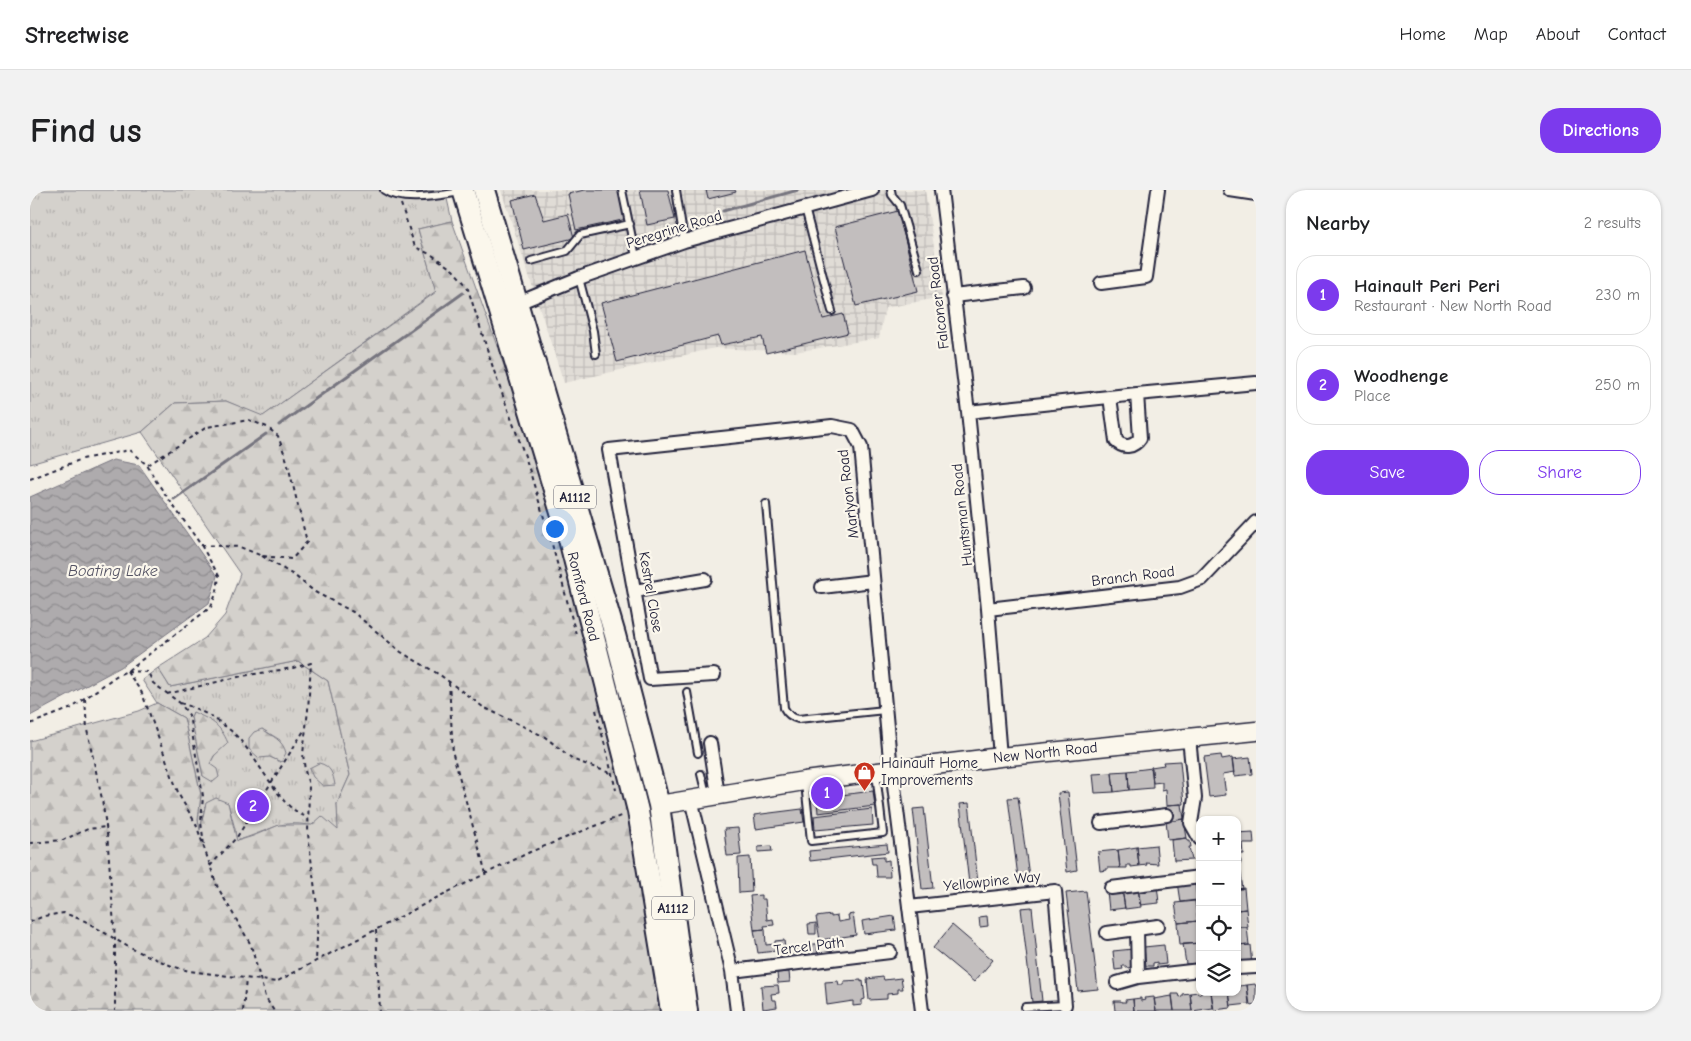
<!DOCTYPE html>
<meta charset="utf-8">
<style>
body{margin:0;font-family:"Comic Neue",sans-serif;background:#f2f2f2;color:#202124}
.controls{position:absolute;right:15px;bottom:15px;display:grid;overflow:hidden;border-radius:10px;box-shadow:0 1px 4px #0004}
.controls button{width:45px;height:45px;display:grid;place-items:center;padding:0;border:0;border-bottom:1px solid #e0e0e0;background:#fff;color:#202124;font:25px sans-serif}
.you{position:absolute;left:524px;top:338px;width:18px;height:18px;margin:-12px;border:4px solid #fff;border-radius:50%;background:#1a73e8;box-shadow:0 0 0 8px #1a73e833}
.badge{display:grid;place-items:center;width:32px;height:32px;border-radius:50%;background:#7c3aed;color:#fff;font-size:16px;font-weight:700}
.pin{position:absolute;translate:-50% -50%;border:2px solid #fff;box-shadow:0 1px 5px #0006}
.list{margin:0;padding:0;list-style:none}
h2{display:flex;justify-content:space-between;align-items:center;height:65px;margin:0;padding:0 20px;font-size:21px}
h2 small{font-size:16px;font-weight:400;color:#757577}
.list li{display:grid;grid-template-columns:32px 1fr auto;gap:15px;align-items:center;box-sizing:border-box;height:80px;margin:0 10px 10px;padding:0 10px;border:1px solid #e0e0e0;border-radius:20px}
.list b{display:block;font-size:19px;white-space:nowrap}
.list p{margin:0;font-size:16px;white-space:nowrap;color:#757577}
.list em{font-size:16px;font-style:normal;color:#757577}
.actions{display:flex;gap:10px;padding:15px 20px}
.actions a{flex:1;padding:11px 0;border:1px solid #7c3aed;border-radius:20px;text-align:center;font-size:18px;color:#7c3aed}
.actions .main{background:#7c3aed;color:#fff}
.icon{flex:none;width:28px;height:28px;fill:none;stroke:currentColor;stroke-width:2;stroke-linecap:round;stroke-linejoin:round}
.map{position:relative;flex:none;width:1226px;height:821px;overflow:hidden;border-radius:20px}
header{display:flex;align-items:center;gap:30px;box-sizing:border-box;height:70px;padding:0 25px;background:#fff;border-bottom:1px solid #e0e0e0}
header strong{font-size:24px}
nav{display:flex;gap:28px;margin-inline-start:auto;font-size:18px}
.intro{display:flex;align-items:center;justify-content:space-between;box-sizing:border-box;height:120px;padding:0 30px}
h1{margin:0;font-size:35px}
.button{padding:12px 22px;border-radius:20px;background:#7c3aed;color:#fff;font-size:18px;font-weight:700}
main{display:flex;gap:30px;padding:0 30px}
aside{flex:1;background:#fff;border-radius:20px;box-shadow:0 1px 4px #0004}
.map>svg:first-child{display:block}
.built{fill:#e0dcd6}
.industrial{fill:url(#industrial-grid)}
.grass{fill:url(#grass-tufts);stroke:#7b7a84;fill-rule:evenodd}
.forest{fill:url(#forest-firs);stroke:#7b7a84}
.water{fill:url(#water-waves);stroke:#76747f}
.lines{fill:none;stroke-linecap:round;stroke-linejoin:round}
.stream{stroke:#76747f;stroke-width:3}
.building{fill:#c2bebe;stroke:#22223b}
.street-tunnel{stroke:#c8c5c3;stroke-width:12;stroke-dasharray:12 6;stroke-linecap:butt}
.lane-casing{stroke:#22223b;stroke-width:10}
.street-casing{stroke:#22223b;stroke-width:16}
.secondary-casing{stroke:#22223b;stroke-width:21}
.primary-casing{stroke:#22223b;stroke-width:24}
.path{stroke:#22223b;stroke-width:2;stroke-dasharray:4 4;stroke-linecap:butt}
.lane{stroke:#fbf7ec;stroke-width:6}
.street{stroke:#fbf7ec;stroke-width:12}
.secondary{stroke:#fbf7ec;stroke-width:18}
.primary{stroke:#fbf7ec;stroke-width:20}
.labels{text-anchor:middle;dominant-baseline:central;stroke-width:4.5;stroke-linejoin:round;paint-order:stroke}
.shield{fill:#fbf7ec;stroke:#636270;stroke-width:1}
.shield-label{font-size:14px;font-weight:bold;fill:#22223b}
.street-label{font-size:15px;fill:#22223b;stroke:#fbf7ec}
.poi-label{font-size:15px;fill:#22223b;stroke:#fbf7ec;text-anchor:start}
.water-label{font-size:16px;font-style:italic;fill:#535263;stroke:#fbf7ec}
</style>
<header>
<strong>Streetwise</strong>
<nav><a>Home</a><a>Map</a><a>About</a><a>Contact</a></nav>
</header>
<div class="intro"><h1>Find us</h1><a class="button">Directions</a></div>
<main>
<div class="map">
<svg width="1226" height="821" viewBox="0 0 1226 821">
<defs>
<pattern id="industrial-grid" width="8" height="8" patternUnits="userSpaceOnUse" patternTransform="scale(1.25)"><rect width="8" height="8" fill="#e0dcd6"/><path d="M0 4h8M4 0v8" fill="none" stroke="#c0bcb9"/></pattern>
<pattern id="grass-tufts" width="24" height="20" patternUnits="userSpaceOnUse" patternTransform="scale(1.25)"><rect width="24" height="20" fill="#d4d1cc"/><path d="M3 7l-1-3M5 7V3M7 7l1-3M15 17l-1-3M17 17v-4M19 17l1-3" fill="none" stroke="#b6b3b0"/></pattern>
<pattern id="forest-firs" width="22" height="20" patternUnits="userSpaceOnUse" patternTransform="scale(1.25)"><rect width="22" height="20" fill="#d4d1cc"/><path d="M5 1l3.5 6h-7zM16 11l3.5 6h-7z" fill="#b6b3b0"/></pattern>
<pattern id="water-waves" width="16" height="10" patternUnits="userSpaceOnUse" patternTransform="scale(1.25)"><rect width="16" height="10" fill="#aeabad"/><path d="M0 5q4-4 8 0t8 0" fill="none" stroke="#8d8b8e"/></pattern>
</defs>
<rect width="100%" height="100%" fill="#f2eee5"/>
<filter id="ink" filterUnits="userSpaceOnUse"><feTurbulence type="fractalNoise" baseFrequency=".02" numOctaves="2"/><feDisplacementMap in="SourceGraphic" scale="10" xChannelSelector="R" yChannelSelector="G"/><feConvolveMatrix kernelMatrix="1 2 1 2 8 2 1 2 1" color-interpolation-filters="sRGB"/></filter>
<g filter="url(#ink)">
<path class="built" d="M845 596 848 619 784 626 781 603Z"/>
<path class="industrial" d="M471 0H895L912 107 855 118 849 148 765 162 685 158 534 193Z"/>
<path class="grass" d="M0 0H415L422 31 388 39 406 101 232 227 196 211 145 213 112 242 0 274Z
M268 471 298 491 320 585 307 614 309 641C291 637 264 630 247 636 233 641 220 647 206 651L205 639 198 613 175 617 170 641 168 630 171 605 154 528 127 513 112 490 128 478 140 497ZM163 522 184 566 173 586 161 527ZM232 539 250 550 251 572 240 567Z"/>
<path class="forest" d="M422 31 486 209 528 349 563 480 599 624 634 821H0V551L109 521 127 513 154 528 171 605 168 630 170 640 176 613 186 608 198 613 207 651 223 646 249 635H282L292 626 308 640 307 614 320 585 298 491 268 471 140 497 128 478 175 448 195 425 210 384 112 242 145 213 196 211 233 226 406 102 388 39Z
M163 522C181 530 190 534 198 553L184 566 180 574 187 579 189 587 183 592 173 586 161 527Z
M232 539C242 546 253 550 256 563L251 572 240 567 229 568 219 559V548L224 542Z
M289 573C301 576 303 584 305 595L293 596 283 587 279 578Z"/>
<path class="water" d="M83 270 109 275 187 386 179 413 91 477 0 526V307Z"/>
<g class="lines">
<path class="stream" d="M693 21 768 0
M249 235 433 103
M144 309 236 244"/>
</g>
<path class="building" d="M554 0H591L597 29 546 40 538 4Z
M610 0H638L645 29 617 35Z
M676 0H705L706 2 678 9Z
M505 4 514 30 538 24 544 48 494 60 482 10Z
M868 21 888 101 826 116 805 37Z
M775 60 793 129 813 124 818 143 736 163 732 147 691 155 688 146 587 172 571 113Z
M1191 565 1192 569 1203 567 1205 582 1193 584 1196 605 1179 607 1174 567Z
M1220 567 1222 584 1205 586 1203 569Z
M1150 571 1154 614 1137 615 1136 599 1132 600V592L1123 593 1121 577 1134 575 1133 572Z
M1122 578 1123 598 1099 600 1098 581Z
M1098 581 1099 600 1084 602 1082 582Z
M1082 583 1084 602 1065 603 1063 584Z
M843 601 845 616 788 623 787 608Z
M1038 602 1047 680 1037 682 1028 603Z
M988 607 999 686 988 687 978 608Z
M939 613 948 693 939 694 930 614Z
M1152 614 1154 629 1138 631 1137 615Z
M894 618 903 698 892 699 883 619Z
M772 619 774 632 726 639 724 625Z
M842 619 843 635 785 640 784 626Z
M1156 629 1157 636H1155L1157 648 1138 650 1136 631Z
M708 638 711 665 697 666 694 639Z
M1207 641V643L1223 642 1224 654H1213L1214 665H1210L1211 674H1207Z
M1157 648 1158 651H1160L1161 657H1159L1162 670 1144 671 1142 650Z
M857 654 858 662 780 671 779 661Z
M1126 655 1128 674 1116 673 1117 675 1109 676 1107 657Z
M741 656 742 661 728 662V657Z
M1107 657 1109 676 1101 677V675H1097V678H1090L1088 660Z
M1088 660 1090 678H1077V680L1070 681 1068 662Z
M854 666V671L859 670 860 687H847L846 674H842L841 667Z
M720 667 722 702 709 703 708 668Z
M1207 678H1209L1212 699H1207Z
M1165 690 1167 710 1150 712 1147 692Z
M1127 695 1129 713 1110 715 1108 697Z
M1108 697 1111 717 1095 719 1092 699Z
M1214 698 1216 719 1207 720V699Z
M1092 699 1095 718 1079 720 1077 701Z
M1056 701 1068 799 1048 801 1036 703Z
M731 705V709H735L737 730 743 729 744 735 734 736 735 739 724 740 720 706Z
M1165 711 1168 731 1148 733 1145 713Z
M1002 717 1012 811 1002 812 991 718Z
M1216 719 1218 737H1207V720Z
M823 724 826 745 790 750 786 727 801 725V727L807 726 808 732 819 730 818 725Z
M864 726 866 740 834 744 832 731Z
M957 726 958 736 950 737 949 727Z
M1168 731 1170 753 1150 755 1148 733Z
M786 733V744H779L778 734Z
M922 735 963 770 944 792 903 758Z
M1207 737H1217L1219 755 1207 756Z
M735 739 736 755 745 754V751L754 750 755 760 728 763 724 740Z
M1170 753V773L1156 774 1153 754Z
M783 754H787L788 766 774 767V758L783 757Z
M1134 755 1136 774 1127 775V772L1123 773V776H1116L1114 757Z
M1220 755 1222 775 1207 776V756Z
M774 758V767L754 769 753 761Z
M1103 759 1105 777 1096 778V776H1092L1093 779 1085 780 1083 761Z
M759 782 760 792 748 793 747 783Z
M853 787 854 790 871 788 873 799H868V803L857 804V809L839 810 837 789Z
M831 790V792L833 791 835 809 832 810V815L823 816V811L797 815 795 792 808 791 809 795H814V791Z
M1225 794 1226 797V814L1220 815 1217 795Z
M748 795 749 803 741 804 742 810H746L747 817 733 819 731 796Z
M1217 795 1219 814 1201 816 1199 802H1207L1209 796Z
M1168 802V804L1172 802H1181L1183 818 1162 821 1160 803Z
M1181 802H1199L1201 818 1184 820Z
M1160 803 1162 821H1144L1142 804H1148L1149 807 1152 806V804Z
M1142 806 1144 821H1126L1124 809Z
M1124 807 1126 821H1104L1103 809 1111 808V811L1115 810 1114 808Z
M1103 809 1104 821H1085L1084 811H1091V812H1096L1095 810Z"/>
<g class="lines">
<path class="street-tunnel" d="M1137 625 1153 623"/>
<defs>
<path id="lane" d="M354 0C372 13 410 5 431 2
M592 0 606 67
M646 0 654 51
M861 0 862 5 870 15 889 80
M775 18 802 121
M501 71 537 61 550 45 600 34
M549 88 563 141 566 164
M736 314 754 518C757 524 761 527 768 529L855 520
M657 502 668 563
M671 584 676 605
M775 593 781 651 853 643 846 583
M995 817 1035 815"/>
<path id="street" d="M911 0 938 222
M1200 0 1226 4
M1071 93 1116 87 1128 0
M923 106 994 98
M488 113 549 88 654 51 842 0
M1080 207 1086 251C1094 259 1104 257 1110 248L1107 204
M792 397 843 391
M605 401 675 389
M958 419 1150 397 1172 389 1226 332
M684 485 620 489 579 260 802 236 822 240 831 257 861 580
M1159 548 1165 608 1161 633 1170 649
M680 553 688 605
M970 567 958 419 938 222 1107 204 1226 193
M862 580 892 821
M661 609 702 781 707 821
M1071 633 1137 625
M1081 698 1170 687
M879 717 1025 701 1035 815
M1107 739 1128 736
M1077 743 1107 739 1108 787
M1207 778 1226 777
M702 781 860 762
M1087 793 1108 787 1170 780"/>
<g id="secondary">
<path id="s1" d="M629 615 774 591 970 567 1226 541"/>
</g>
<g id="primary">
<path id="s2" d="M433 0 539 349 599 585 608 621 641 821"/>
<path d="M454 0 585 445 629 615 657 821"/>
</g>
</defs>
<use href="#lane" class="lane-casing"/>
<use href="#street" class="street-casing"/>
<use href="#secondary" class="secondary-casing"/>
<use href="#primary" class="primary-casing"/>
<path class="path" d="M371 14 385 57 402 65 423 80 437 96 466 187 496 269 522 354 547 448
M118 275 177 237 219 230 237 237 248 246 257 271 277 352 262 369 232 366 210 357 171 355
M0 289 52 269 99 260 117 275 126 291 171 355 189 386 187 401 181 417 97 481 86 486 42 518 0 534
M232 366 265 386 285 402 323 422 371 462 410 485 453 517 515 547 544 570 580 583
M97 481 112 503 149 605 166 634 187 696 221 755 235 807 244 821
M97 481 118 482 123 493 150 513 159 525 173 606 171 632 174 655
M419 492 423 564 456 684
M137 504 212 486 263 478 281 473 278 520 273 564 275 581 279 595 278 644 288 724 286 771
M55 509 57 540 72 609 77 643 85 749V821
M150 513C168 518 185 528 200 540 213 550 228 575 238 589 253 609 254 616 278 628
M566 520 586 600
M0 653 33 650 58 639 76 637
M180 676 207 647 275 539
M0 732 14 726 34 723 55 731 100 758 142 776 159 781 246 792 410 706 500 662 593 625
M346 740 350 821
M213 821 216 789"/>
<use href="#lane" class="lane"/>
<use href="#street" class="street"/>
<use href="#secondary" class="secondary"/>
<use href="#primary" class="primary"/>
</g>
</g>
<defs>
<symbol id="shop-pin" viewBox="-11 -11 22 30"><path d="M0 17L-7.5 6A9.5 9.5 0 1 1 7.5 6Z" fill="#c8321e" stroke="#fbf7ec"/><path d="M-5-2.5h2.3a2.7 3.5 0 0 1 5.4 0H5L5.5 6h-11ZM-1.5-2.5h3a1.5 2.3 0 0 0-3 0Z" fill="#fff"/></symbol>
</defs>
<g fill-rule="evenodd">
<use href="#shop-pin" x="822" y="570" width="25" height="34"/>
</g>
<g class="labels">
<g class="shield">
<rect x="524" y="295.5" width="42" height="23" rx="4"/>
<rect x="622" y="706.5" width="42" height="23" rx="4"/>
</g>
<g class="shield-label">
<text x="545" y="307">A1112</text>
<text x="643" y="718">A1112</text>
</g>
<g class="street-label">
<text transform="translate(644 39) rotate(-17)">Peregrine Road</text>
<text transform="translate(908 113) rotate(-97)">Falconer Road</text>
<text transform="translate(818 304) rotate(-97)">Marlyon Road</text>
<text transform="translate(932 325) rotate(-96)">Huntsman Road</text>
<text transform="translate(1103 386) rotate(-7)">Branch Road</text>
<text transform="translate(621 402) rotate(80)">Kestrel Close</text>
<text stroke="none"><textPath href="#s2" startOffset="424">Romford Road</textPath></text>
<text stroke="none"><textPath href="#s1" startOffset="390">New North Road</textPath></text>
<text transform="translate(962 691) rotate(-6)">Yellowpine Way</text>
<text transform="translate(779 756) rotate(-7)">Tercel Path</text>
</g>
<g class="poi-label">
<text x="851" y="573">Hainault Home<tspan x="851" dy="17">Improvements</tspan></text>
</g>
<g class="water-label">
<text x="83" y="381">Boating Lake</text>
</g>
</g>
</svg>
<div class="controls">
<button>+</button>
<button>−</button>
<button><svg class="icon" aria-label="locate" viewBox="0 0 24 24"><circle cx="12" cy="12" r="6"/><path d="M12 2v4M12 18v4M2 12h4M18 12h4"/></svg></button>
<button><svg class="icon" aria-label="layers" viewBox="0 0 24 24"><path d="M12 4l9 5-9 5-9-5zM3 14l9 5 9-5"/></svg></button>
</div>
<div class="you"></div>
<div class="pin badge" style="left:797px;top:603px">1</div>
<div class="pin badge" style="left:223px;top:616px">2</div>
</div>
<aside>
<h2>Nearby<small>2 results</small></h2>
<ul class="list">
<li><span class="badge">1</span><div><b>Hainault Peri Peri</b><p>Restaurant · New North Road</p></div><em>230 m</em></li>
<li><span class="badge">2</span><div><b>Woodhenge</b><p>Place</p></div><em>250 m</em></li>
</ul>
<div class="actions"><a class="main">Save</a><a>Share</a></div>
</aside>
</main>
